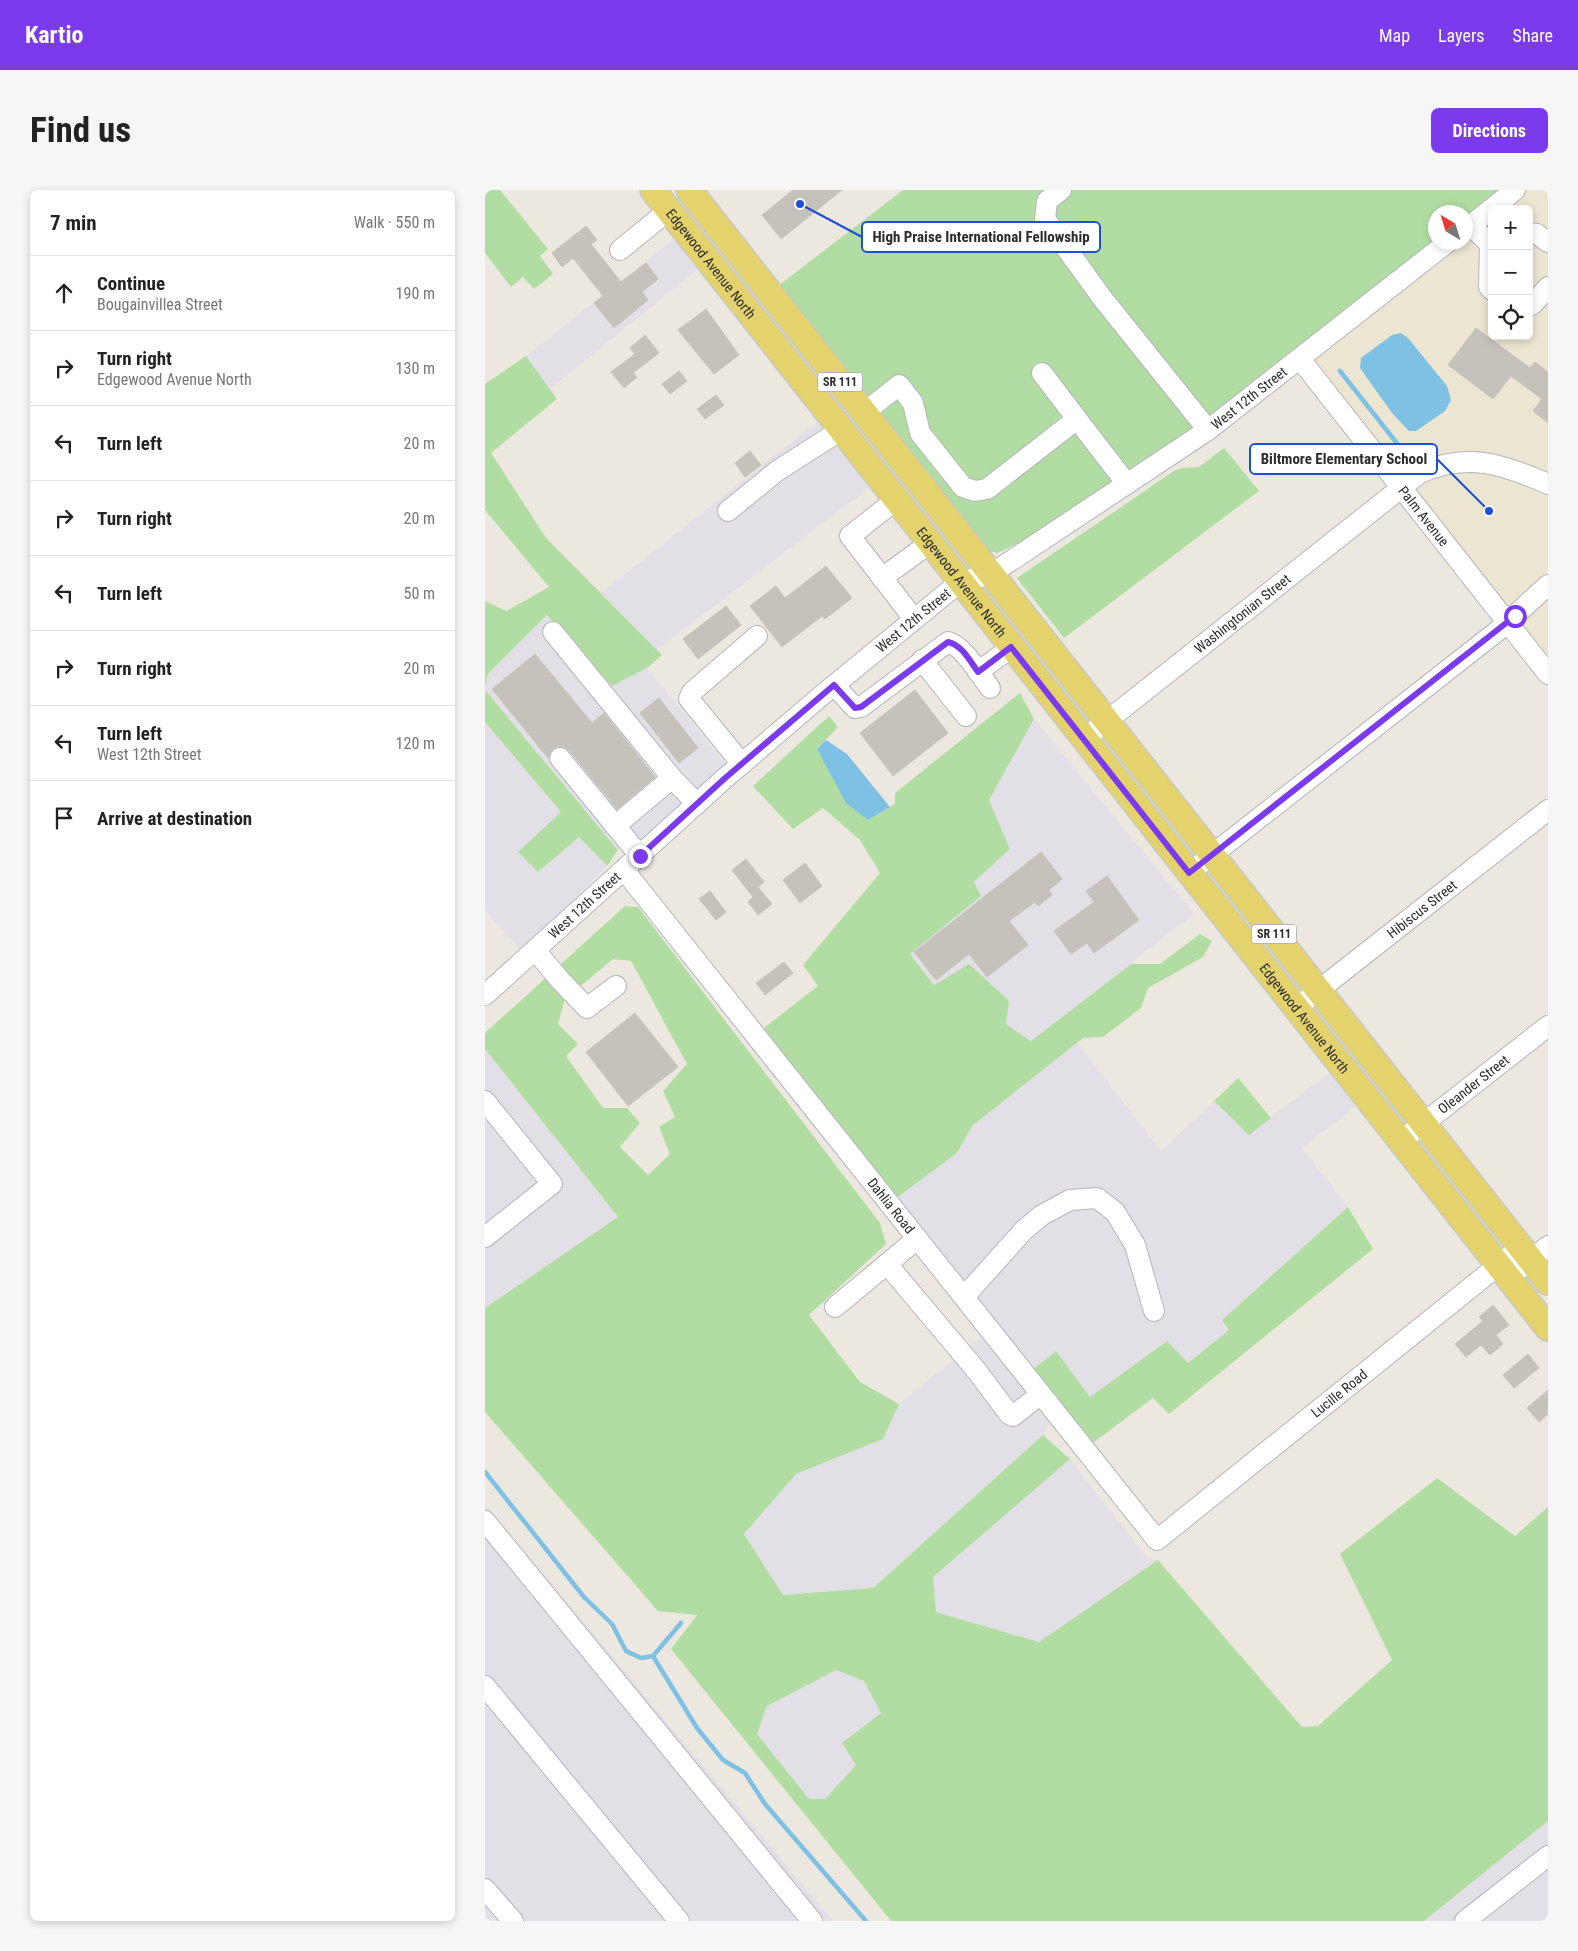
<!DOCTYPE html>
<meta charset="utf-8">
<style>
body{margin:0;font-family:"Roboto Condensed",sans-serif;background:#f6f6f6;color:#222}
.controls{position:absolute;right:15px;top:15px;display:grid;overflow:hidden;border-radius:8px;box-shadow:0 2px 8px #0003}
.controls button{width:45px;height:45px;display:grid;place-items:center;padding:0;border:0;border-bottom:1px solid #e0e0e0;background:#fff;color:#222;font:25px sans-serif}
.compass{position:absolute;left:943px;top:15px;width:45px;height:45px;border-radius:50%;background:#fff;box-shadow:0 2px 8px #0003;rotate:322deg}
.stop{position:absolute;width:15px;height:15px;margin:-11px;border:4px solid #7c3aed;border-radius:50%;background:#fff}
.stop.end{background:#7c3aed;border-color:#fff;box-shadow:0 1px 5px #0008}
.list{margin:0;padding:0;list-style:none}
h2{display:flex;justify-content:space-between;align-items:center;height:65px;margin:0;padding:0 20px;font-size:21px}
h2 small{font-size:16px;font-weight:400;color:#767676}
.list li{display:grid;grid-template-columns:32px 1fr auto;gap:15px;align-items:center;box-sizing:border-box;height:75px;padding:0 20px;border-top:1px solid #e0e0e0}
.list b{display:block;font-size:19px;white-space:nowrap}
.list p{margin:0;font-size:16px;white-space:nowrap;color:#767676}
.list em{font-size:16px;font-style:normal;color:#767676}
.icon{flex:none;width:28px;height:28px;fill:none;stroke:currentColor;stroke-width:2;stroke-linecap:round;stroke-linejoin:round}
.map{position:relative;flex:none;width:1063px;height:1731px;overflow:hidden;border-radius:8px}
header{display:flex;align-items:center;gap:30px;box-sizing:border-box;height:70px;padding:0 25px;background:#7c3aed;color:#fff}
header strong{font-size:24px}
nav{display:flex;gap:28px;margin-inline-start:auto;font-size:18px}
.intro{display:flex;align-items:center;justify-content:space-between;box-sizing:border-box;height:120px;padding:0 30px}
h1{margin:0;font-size:35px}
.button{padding:12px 22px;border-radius:8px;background:#7c3aed;color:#fff;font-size:18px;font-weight:700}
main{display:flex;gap:30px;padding:0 30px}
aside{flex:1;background:#fff;border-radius:8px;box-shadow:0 2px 8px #0003}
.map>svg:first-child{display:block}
.industrial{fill:#e2e0e6}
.education{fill:#ece5d1}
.green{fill:#b2dda2;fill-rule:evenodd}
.water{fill:#7ec1e4}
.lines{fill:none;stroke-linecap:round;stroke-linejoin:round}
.stream{stroke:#7ec1e4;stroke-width:4.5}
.building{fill:#c5c2bb;stroke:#c8c4ba}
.minor-casing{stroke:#b3b5be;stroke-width:22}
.major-casing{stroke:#c8c8c8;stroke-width:28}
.minor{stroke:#fff;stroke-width:20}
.major{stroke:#e4d26d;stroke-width:25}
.route{stroke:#7c3aed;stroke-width:6}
.labels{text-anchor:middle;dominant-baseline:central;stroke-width:4;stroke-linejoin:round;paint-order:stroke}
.shield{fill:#fff;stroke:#6b6b6b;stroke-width:1}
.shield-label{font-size:12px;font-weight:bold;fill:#2c2c2c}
.street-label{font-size:14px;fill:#2c2c2c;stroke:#fff}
.leader{fill:none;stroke:#1d4ed8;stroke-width:2}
.callout-dot{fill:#1d4ed8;stroke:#fff;stroke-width:2}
.callout{fill:#fff;stroke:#1d4ed8;stroke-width:2}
.callout-label{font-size:15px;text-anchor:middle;font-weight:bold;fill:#2c2c2c}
</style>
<header>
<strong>Kartio</strong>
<nav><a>Map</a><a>Layers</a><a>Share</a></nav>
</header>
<div class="intro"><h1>Find us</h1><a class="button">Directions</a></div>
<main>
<aside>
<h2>7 min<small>Walk · 550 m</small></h2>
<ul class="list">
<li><svg class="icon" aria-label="ahead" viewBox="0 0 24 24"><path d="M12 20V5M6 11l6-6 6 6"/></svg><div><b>Continue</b><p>Bougainvillea Street</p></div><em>190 m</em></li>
<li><svg class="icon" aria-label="right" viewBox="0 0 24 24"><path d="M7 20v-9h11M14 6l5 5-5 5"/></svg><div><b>Turn right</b><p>Edgewood Avenue North</p></div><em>130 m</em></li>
<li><svg class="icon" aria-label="left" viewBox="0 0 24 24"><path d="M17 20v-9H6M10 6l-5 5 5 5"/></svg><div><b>Turn left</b></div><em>20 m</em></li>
<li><svg class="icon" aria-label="right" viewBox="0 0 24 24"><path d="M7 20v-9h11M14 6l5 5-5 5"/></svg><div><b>Turn right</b></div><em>20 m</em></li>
<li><svg class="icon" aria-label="left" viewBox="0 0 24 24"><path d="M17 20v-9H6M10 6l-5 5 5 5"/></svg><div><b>Turn left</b></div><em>50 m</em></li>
<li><svg class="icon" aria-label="right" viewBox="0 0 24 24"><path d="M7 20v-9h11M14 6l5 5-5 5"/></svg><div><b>Turn right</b></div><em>20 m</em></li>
<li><svg class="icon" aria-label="left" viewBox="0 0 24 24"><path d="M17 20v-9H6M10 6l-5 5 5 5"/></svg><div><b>Turn left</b><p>West 12th Street</p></div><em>120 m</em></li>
<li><svg class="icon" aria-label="arrive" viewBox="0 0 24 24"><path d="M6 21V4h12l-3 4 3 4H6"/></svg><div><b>Arrive at destination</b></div></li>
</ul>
</aside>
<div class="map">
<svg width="1063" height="1731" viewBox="0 0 1063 1731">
<rect width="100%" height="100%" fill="#ece8e0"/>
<path class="industrial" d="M189 49 212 80 65 199 41 166Z
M332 232 384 298 172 460 116 403Z
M62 425 127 495 162 478 242 576 156 652 133 660 0 500 3 484Z
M549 529 709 724 546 851 521 834 449 796 424 764 496 706 489 692 525 659 504 610Z
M0 532 76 623 33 662 53 682 94 647 122 676 37 761 0 720Z
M592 852 676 961 729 911 764 944 845 882 870 917 817 958 863 1017 737 1130 744 1140 702 1173 681 1151 605 1207 571 1161 546 1181 410 1009 472 963 487 936Z
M0 859 133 1028 0 1118Z
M496 1147 565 1232 558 1245 388 1398 298 1405 259 1344 311 1284 398 1249 414 1214Z
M585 1269 663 1369 673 1370 554 1452 451 1422 448 1387Z
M0 1314 348 1731H0Z
M351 1480 379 1491 396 1523 357 1553 371 1575 340 1609H324L272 1544 282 1516Z
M1063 1631V1731H939Z"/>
<path class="education" d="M1042 0H1063V473L825 169 975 53 981 52V48L1007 28V146H1044V19H1018Z"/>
<path class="green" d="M0 0H15L63 59 55 66 68 84 49 99 38 87 26 97 0 63Z
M418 0H1017L981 28V22H951L950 52 716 235 550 346 512 363 501 360 293 96Z
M41 166 72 209 6 263 61 348 177 465 162 478 127 496 62 425 3 484 0 497V411L21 421 64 397 0 320V194Z
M739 258 774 301 579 448 532 388 689 281 697 278 714 277Z
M0 500 133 660 122 676 94 647 53 682 33 662 76 622 0 532Z
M535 503 549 529 504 610 525 659 489 692 496 706 425 764 449 795 484 774 524 811 521 834 546 851 646 774H675L715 744 727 751 718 767 663 798 656 818 618 847 598 848 487 936 472 963 410 1009 279 838 333 796 318 775 395 683 375 650 338 618 308 639 268 596 344 526 353 537 332 559 383 630 410 614V603Z
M140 716 153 717 395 1033 401 1054 324 1125 375 1192 414 1214 398 1249 311 1284 259 1344 298 1405 388 1398 558 1245 585 1269 448 1387 451 1422 554 1452 673 1370 817 1537 833 1536 907 1470 855 1364 952 1288 1030 1346 1063 1317V1631L939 1731H406L186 1459 212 1425 173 1421 0 1222V1118L133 1027 0 859V843ZM128 769 146 771 202 874 178 901 190 927 174 937 185 964 163 985 135 957 155 933 142 918H118L81 866 93 854 73 834 80 809ZM351 1480 379 1491 396 1523 357 1553 371 1575 340 1609H324L272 1544 282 1516Z
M753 888 786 928 764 945 729 911Z
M863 1017 888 1059 684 1224 668 1208 605 1255 546 1181 571 1161 605 1207 682 1151 703 1173 744 1140 737 1130Z"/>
<path class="water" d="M916 143 923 148 962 196 966 210 960 221 931 241H924L907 223 875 178 876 168 907 145Z
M341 550 362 564 405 617 383 630 361 613 332 559Z"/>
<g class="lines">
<path class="stream" d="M855 181 922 266
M0 1282 99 1407 127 1434 141 1461 156 1468 168 1466 212 1538 238 1570 260 1583 280 1614 381 1731
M168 1466 196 1433"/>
</g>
<path class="building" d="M308 0H357L296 49 277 25Z
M101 36 112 50 106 54 136 92 161 73 173 89 157 102 163 110 129 138 109 113 118 106 88 68 77 77 67 63Z
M221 119 254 165 229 184 193 140Z
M991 138 1045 178 1050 172 1063 182V233L1048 221 1057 209 1026 186 1008 209 963 175Z
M160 145 174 163 148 183 152 187 139 198 126 182 150 164 145 158Z
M194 181 202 191 185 204 177 194Z
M231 205 239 215 220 229 212 219Z
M265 261 276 275 260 287 250 273Z
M341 376 367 408 340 429 337 426 297 457 265 416 291 396 300 408Z
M241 416 256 435 213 469 198 449Z
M50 464 107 533 119 523 170 587 132 619 84 560 79 557 73 556 67 559 63 568 7 499Z
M430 500 463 543 408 586 375 543Z
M174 508 213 558 194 573 155 523Z
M556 662 577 689 564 700 567 705 553 716 550 712 524 731 543 755 502 787 484 764 451 790 429 762Z
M261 669 279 692 273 697 287 714 273 725 263 712 268 707 247 680Z
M320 673 337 696 315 713 298 690Z
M622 686 654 730 609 763 602 753 586 764 569 741 609 712 601 701Z
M225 701 241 722 231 730 214 709Z
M299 772 308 783 280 805 271 793Z
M150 823 193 877 143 916 101 862Z
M1008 1115 1024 1135 1011 1145 1018 1154 1005 1165 996 1155 981 1167 970 1154 998 1131 994 1127Z
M1043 1164 1054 1178 1029 1198 1018 1185Z
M1063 1200V1224L1054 1232 1042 1218Z"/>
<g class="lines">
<defs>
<g id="minor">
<path d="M576 0 562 11 560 29 618 109 723 240"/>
<path d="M985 35 1005 54 1004 97 1007 100"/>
<path d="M981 39 1030 0"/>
<path d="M1044 43 1052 44 1063 52"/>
<path d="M135 60 184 20"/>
<path d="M1044 116 1048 114 1063 97"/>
<path id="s1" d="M815 169 1063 484"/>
<path d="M557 183 592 229"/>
<path d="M379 223 414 195 428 213 435 243 478 297 490 301 502 299 592 229 642 294"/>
<path d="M411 310 365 346 429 429"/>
<path d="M243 321 292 281 356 240"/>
<path d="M397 388 445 353"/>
<path d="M68 442 187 588 212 614"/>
<path d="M437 470 481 526"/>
<path d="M493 482 527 457"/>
<path d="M349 495 370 518 376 517 463 452C479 456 495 485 505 498"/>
<path id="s2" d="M599 549 935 283C982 262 1018 274 1063 294"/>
<path d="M75 568 155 666"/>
<path d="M257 574 204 509 207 502 272 446"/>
<path d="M130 636 187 588"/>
<path id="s3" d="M139 680 672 1350 1036 1057"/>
<path d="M704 683 1015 439 1063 395"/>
<path d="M50 760 75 790 102 818 131 796"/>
<path id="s4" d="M0 805 239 589 336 506 475 392 506 384 723 240 963 52"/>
<path id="s5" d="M811 818 1063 620"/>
<path d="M0 911 67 994 0 1047"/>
<path id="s6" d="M916 951 1063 836"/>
<path d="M432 1049 402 1074 491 1180 524 1224 528 1226 556 1204"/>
<path d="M1023 1088 1063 1056"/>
<path d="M479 1107 539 1040 557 1025 585 1010 612 1008 630 1022 650 1055 669 1121"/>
<path d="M350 1117 402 1074"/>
<path d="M0 1331 327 1731"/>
<path d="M0 1496 194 1731"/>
<path d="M0 1699 28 1731"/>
<path d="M980 1731 1063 1666"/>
</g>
<g id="major">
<path id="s7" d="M168 0 1063 1138"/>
<path d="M204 0 1063 1092"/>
</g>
</defs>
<use href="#minor" class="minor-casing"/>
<use href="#major" class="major-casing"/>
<use href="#minor" class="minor"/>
<use href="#major" class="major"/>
</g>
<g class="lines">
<path class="route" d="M155 666 239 589 349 495 370 518 376 517 463 452C477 455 485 471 493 482L526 457 704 683 1030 426"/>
</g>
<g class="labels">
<g class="shield">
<rect x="332.5" y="182.5" width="45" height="19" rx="4"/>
<rect x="766.5" y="734.5" width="45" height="19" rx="4"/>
</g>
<g class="shield-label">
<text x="355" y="192">SR 111</text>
<text x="789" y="744">SR 111</text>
</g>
<g class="street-label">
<text stroke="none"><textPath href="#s7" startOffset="94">Edgewood Avenue North</textPath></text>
<text stroke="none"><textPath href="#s4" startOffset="974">West 12th Street</textPath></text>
<text stroke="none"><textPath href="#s1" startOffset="200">Palm Avenue</textPath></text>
<text stroke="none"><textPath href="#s7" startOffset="499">Edgewood Avenue North</textPath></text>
<text stroke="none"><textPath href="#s2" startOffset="202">Washingtonian Street</textPath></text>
<text stroke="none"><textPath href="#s4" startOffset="569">West 12th Street</textPath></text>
<text stroke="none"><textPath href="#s4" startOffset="134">West 12th Street</textPath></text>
<text stroke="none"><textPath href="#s5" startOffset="160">Hibiscus Street</textPath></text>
<text stroke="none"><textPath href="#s7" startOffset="1054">Edgewood Avenue North</textPath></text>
<text stroke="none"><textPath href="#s6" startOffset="92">Oleander Street</textPath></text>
<text stroke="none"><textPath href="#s3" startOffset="429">Dahlia Road</textPath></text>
<text stroke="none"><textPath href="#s3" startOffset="1090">Lucille Road</textPath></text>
</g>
</g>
<path class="leader" d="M315 14L377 47M1004 321L952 269"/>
<g class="callout-dot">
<circle cx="315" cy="14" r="5"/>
<circle cx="1004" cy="321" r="5"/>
</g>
<g class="callout">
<rect x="377" y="32" width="238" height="30" rx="5"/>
<rect x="765" y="254" width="187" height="30" rx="5"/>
</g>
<g class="callout-label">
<text x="496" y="52">High Praise International Fellowship</text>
<text x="859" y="274">Biltmore Elementary School</text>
</g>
</svg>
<div class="controls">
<button>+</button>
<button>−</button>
<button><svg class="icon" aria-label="locate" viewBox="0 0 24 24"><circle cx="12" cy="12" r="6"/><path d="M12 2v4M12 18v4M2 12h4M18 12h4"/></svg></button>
</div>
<svg class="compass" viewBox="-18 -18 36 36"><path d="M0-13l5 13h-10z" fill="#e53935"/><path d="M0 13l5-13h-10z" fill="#767676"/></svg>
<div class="stop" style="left:1030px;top:426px"></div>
<div class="stop end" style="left:155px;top:666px"></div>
</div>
</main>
